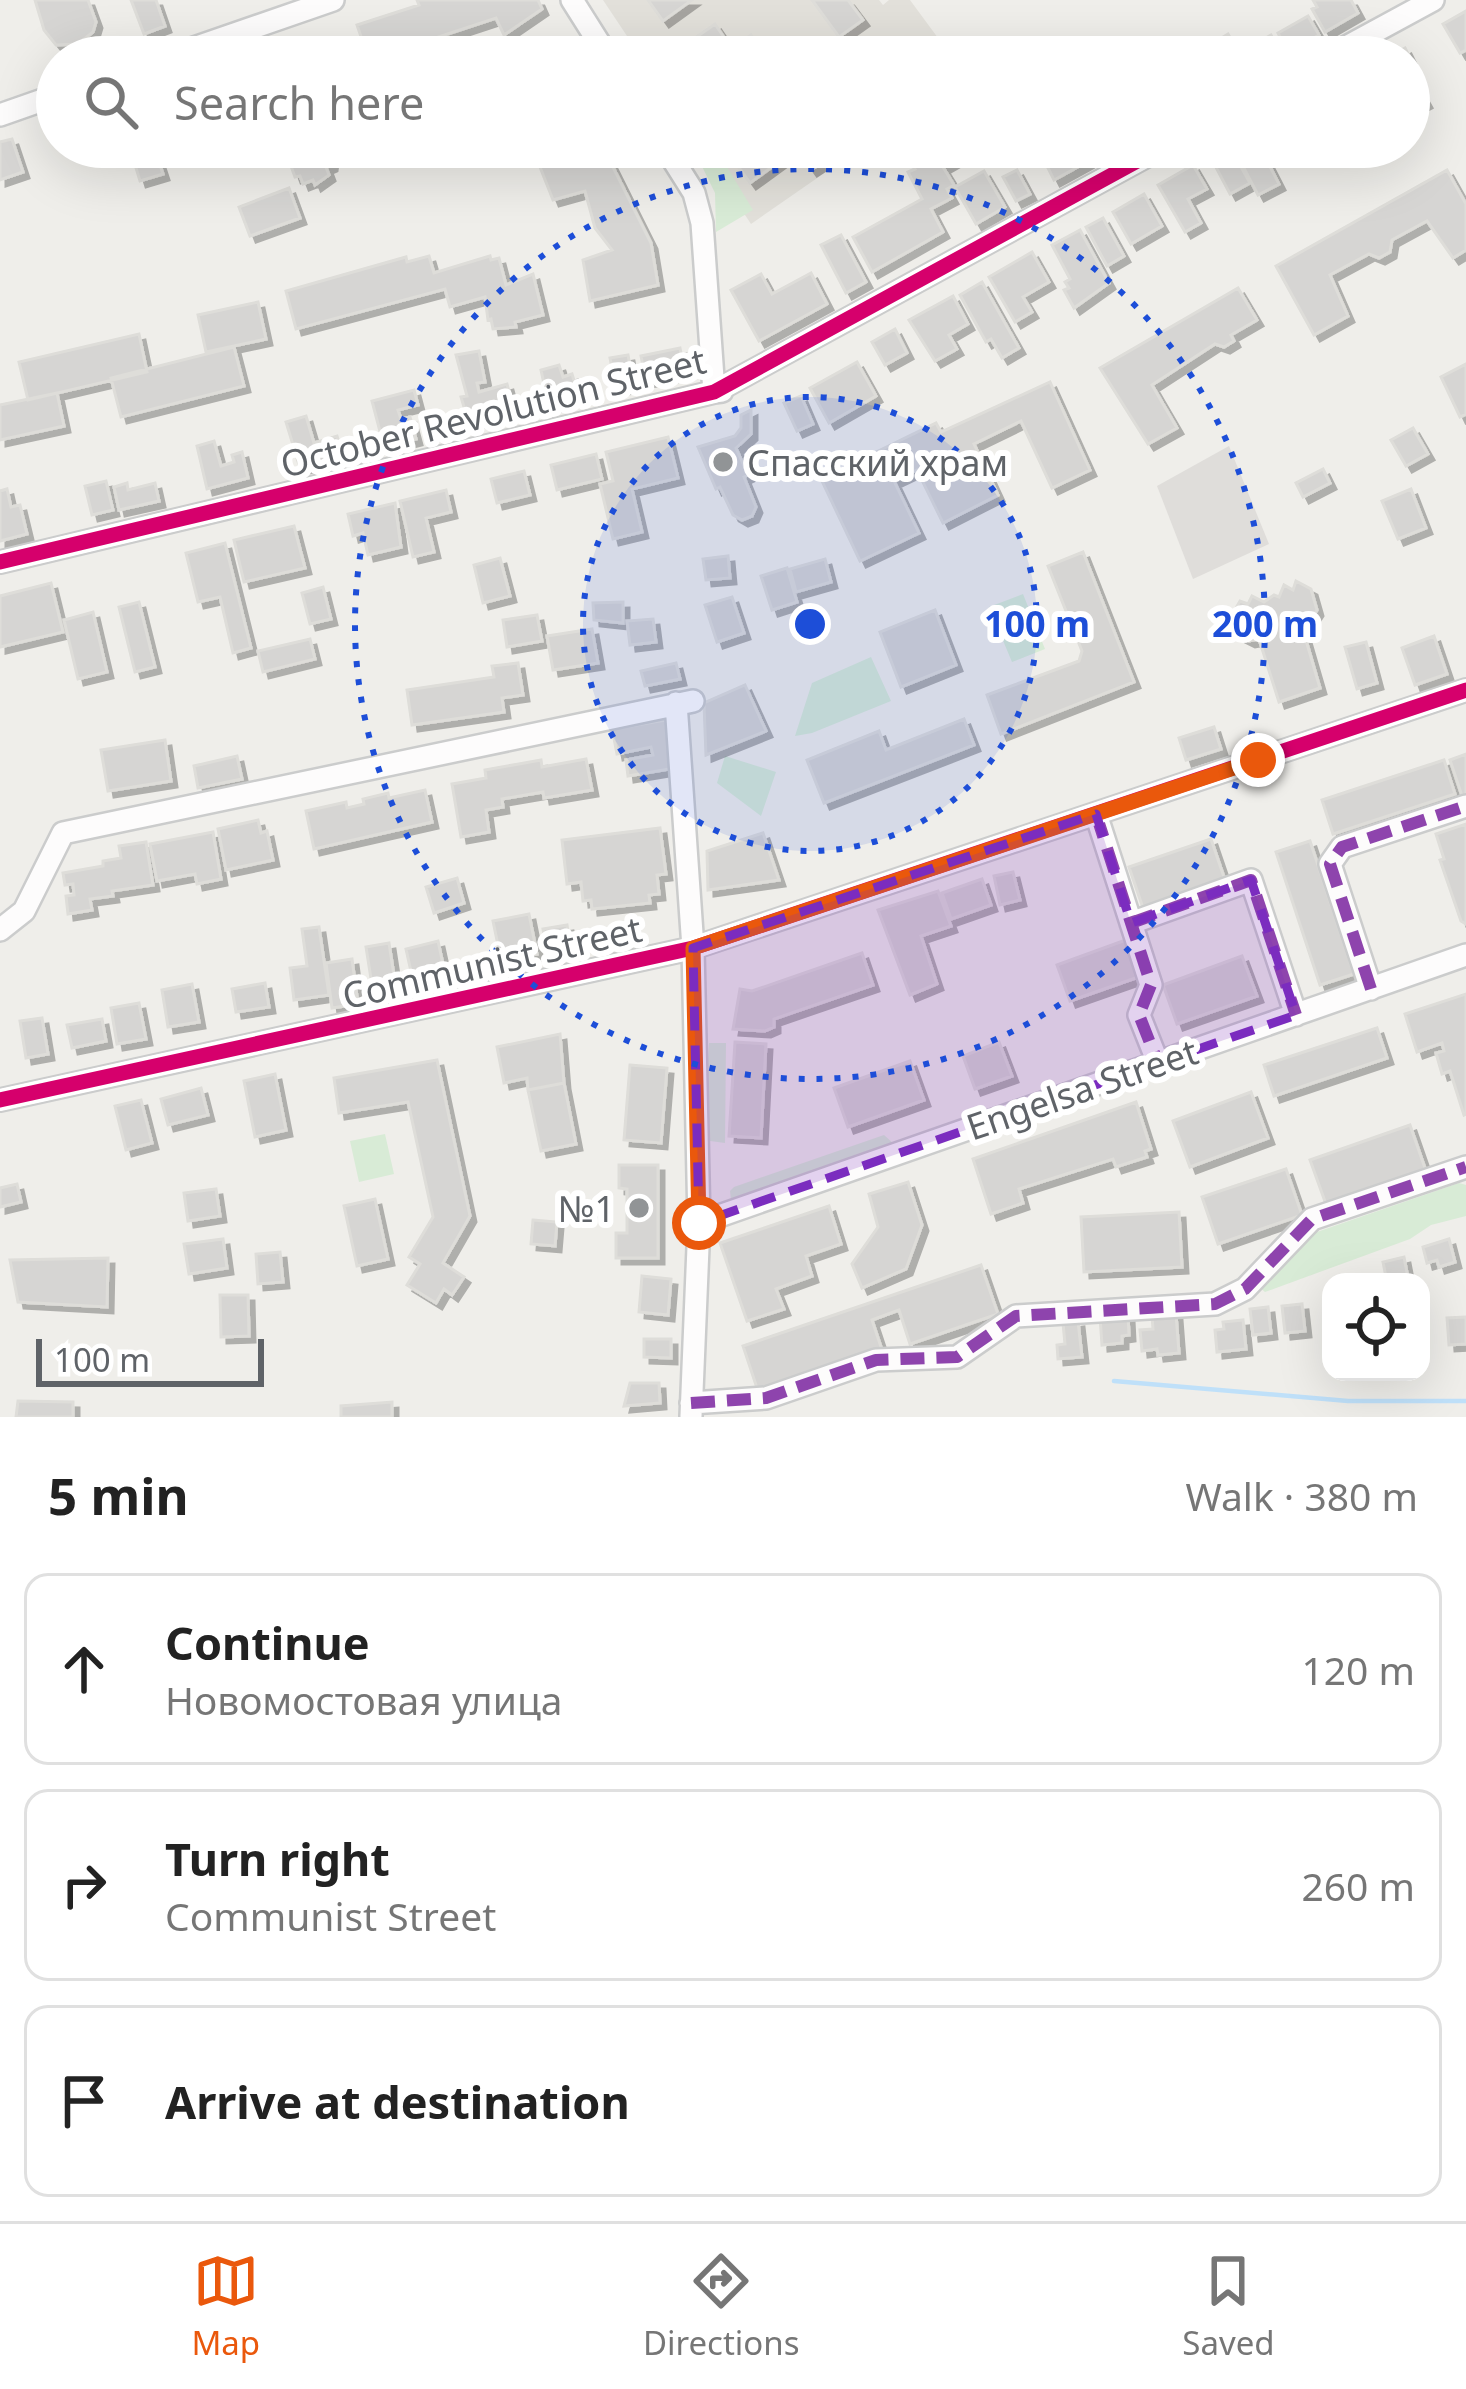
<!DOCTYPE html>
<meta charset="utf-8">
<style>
body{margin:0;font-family:"Noto Sans",sans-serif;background:#f2f2f2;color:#222}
.controls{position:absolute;right:36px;bottom:36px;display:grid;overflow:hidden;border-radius:24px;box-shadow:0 12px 48px #0002}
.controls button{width:108px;height:108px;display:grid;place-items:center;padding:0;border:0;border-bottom:3px solid #e0e0e0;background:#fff;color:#222;font:60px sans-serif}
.scale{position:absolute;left:36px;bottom:30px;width:228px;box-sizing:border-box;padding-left:12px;border:6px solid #5f6368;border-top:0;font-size:33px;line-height:42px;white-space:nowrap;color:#5f6368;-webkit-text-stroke:9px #fff;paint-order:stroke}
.stop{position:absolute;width:36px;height:36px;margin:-27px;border:9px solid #ea580c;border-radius:50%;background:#fff}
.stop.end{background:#ea580c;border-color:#fff;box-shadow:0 3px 12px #0008}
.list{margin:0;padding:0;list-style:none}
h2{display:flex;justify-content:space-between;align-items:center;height:156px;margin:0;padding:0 48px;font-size:51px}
h2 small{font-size:39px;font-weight:400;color:#767676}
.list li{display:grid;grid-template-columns:78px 1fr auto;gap:36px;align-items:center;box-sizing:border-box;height:192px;margin:0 24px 24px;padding:0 24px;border:3px solid #e0e0e0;border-radius:24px}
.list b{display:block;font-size:45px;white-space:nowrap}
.list p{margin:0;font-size:39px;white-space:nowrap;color:#767676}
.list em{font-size:39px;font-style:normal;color:#767676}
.icon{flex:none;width:66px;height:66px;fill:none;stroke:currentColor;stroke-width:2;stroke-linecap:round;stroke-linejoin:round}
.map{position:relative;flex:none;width:1466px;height:1417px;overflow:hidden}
.search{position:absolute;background:#fff;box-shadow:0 12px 48px #0002;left:36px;right:36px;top:36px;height:132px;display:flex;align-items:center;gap:30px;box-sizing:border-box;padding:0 42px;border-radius:66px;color:#767676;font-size:45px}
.sheet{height:804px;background:#fff}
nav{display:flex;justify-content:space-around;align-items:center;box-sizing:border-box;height:168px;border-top:3px solid #e0e0e0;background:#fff;font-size:33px;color:#767676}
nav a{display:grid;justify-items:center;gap:6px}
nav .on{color:#ea580c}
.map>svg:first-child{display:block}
.industrial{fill:#dfddda}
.education{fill:#e2e0da}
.green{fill:#d8ebd6}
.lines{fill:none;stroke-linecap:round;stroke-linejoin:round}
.stream{stroke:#bfe0f9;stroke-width:4.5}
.building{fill:#d6d5d3;stroke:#deddd9;stroke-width:3;filter:url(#shadow)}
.minor-casing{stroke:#cbcccc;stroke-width:26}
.minor{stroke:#fdfcfc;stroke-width:21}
.quiet{stroke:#8e44ad;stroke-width:12;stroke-dasharray:24 12;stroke-linecap:butt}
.cycleway-casing{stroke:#fff;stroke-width:22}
.cycleway{stroke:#d6006c;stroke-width:15}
.route{stroke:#ea580c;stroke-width:15}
.marked{fill:#7b2cbf;fill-opacity:0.2;stroke:#7b2cbf;stroke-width:9;stroke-dasharray:24 15;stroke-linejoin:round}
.ring{fill:none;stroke:#1d4ed8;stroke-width:6;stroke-dasharray:6 12}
.poi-dot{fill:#919496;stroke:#fff;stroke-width:4.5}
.labels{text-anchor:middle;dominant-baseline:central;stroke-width:12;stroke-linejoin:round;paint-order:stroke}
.street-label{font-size:36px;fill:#5f6368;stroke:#fff}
.poi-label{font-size:36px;fill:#5f6368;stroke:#fff;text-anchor:start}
.centre{fill:#1d4ed8;stroke:#fff;stroke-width:6}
.ring-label{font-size:36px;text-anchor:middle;font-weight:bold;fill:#1d4ed8;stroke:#fff;stroke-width:12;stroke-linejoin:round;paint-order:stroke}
</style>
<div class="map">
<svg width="1466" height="1417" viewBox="0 0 1466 1417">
<defs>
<filter id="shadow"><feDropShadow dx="6" dy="6" stdDeviation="0" flood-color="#0004"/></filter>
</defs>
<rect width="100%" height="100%" fill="#efeeea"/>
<path class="industrial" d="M1229 446 1269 544 1193 579 1157 486Z"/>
<path class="education" d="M603 0H879L883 5 889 0H910L952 57H641Z
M700 147H862L751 224Z"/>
<path class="green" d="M706 147H715L753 210 716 232 715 193 696 154Z
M1023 594 1045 649 1012 662 989 607Z
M871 657 891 701 812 733 795 736 812 683Z
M725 756 776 772 761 816 717 783Z
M709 1043H726L725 1143 703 1140Z
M385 1134 394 1174 359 1182 350 1141Z
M884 1135 894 1144 731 1200 730 1191 734 1187Z
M1459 1183 1466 1185V1216L1431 1225 1410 1239 1265 1292 1258 1286 1314 1233Z"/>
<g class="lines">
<path class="stream" d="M1114 1381 1348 1401H1466"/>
</g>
<path class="building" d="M35 0H88L96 22 93 32 78 44 56 45 44 30Z
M131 0H156L165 26 144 34Z
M417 0H538L542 9 504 35 496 18 408 47 412 57H368L357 25 419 5Z
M648 0H692L663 21Z
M812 0H848L863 20 839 37Z
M1313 0H1351L1358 13 1325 32 1312 9 1317 7Z
M1466 11V50L1460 53 1443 24Z
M1308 16 1319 35 1288 52 1278 33Z
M715 24 732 49 751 35 766 57H674L672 54Z
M1228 34 1239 53 1271 35 1282 55 1224 57 1215 42Z
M1405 48 1417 72 1411 75 1426 102 1409 111V57H1389Z
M12 139 23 172 0 180V142Z
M154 147 163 174 140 181 132 155Z
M284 147H328L332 158 331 165 326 167 329 175 315 185 313 180 303 184 300 176 295 177Z
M588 147H603L651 243 658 285 590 301 583 260 612 250 595 228 585 191 553 200 540 167Z
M724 147H797L798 148 750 183Z
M815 147H846L811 170 801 156Z
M915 147H978L943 167 954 185 947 189 952 198 931 209 943 232 872 272 853 237 922 199 908 172 915 169 905 152Z
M1079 147 1087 162 1054 180 1042 156 1053 150 1057 158Z
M1230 147 1250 183 1230 194 1210 156Z
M1248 147H1260L1279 184 1258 195 1236 153Z
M1193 165 1207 189 1188 199 1201 223 1185 232 1158 185Z
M1017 170 1030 194 1016 201 1003 177Z
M1447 170 1466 204V250L1453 258 1427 221 1392 240 1390 252 1379 258 1369 254 1330 275 1348 316 1314 335 1276 266Z
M984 171 1005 207 976 224 955 187Z
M289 188 300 218 250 236 239 207Z
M1144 194 1162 226 1131 244 1113 212Z
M1103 218 1124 256 1107 266 1086 227Z
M1080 230 1109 283 1074 308 1064 290 1069 288 1065 282 1070 279 1052 245Z
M841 235 866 282 846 293 821 245Z
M1032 252 1049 282 1023 297 1032 312 1015 322 989 277Z
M429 256 434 273 490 256 491 260 499 258 506 285 533 274 543 315 515 322 516 327 493 329 491 319 488 320 485 297 450 307 445 289 296 329 286 291 406 257 407 262Z
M811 273 827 304 759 341 731 290 761 274 772 294Z
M982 282 1019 348 1002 358 991 339 986 342 960 295Z
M1238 288 1257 320 1231 335 1234 341 1224 347 1215 344 1152 385 1177 428 1148 444 1100 368Z
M953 296 968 324 949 335 957 349 935 361 909 320Z
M258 302 266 339 206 352 198 315Z
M895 329 907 353 885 365 872 342Z
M139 334 147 372 28 400 19 362Z
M234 347 244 386 121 417 111 378Z
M680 348 685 373 646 381 641 356Z
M479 351 485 382 477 383 479 392 507 384 514 410 469 424 461 397 467 396 456 355Z
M628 355 634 386 616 389 610 358Z
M857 362 876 396 829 423 810 388Z
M1466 364V414L1460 417 1441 377Z
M559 365 563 377 572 374 579 397 549 407 541 370Z
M1050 382 1090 470 1052 488 1021 421 974 444 998 495 943 523 917 470 894 481 919 533 860 561 821 479 936 423 941 432Z
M414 390 418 405 398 410 401 419 410 417 416 439 384 447 372 401Z
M57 393 64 426 0 440V405Z
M801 396 813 424 797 431 784 403Z
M751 410V434L736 448 748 475 744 477 756 507 752 516 742 520 733 515 720 487 716 489 698 447 735 436 741 428V415Z
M306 416 314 443 337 436 343 456 300 468 286 422Z
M1413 428 1428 454 1406 466 1391 440Z
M668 437 678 478 632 489 642 532 613 539 600 484 613 481 606 452Z
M214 441 221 466 234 462 232 455 242 452 248 478 207 489 197 446Z
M596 454 602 479 557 490 551 465Z
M1323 469 1330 483 1303 497 1296 483Z
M524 471 530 495 497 503 491 479Z
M106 481 113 510 92 515 85 486Z
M127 483 128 490 155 483 159 501 119 510 114 487Z
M7 489 11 507 20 505 27 534 0 541V491Z
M1411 489 1426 528 1398 539 1382 501Z
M446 490 451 512 426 518 434 552 413 557 400 501Z
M395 503 401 547 368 555 363 533 353 536 348 514Z
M294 526 305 568 244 582 234 540Z
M225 543 251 648 233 653 220 597 198 602 186 553Z
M1083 552 1134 682 1001 734 987 695 1079 661 1082 651 1048 566Z
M728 556 730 578 706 580 703 559Z
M500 558 510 596 483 603 474 565Z
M825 559 831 582 796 592 790 569Z
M787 568 797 602 772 610 761 576Z
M1296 581 1311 589 1317 610 1310 621 1301 623 1320 688 1279 702 1259 639 1249 641 1237 635 1232 615 1240 601 1248 604 1252 596 1264 602 1274 595 1279 597 1284 585 1293 590Z
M51 583 63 632 0 647V596Z
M323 587 331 619 310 624 302 593Z
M732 597 744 633 717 642 705 605Z
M139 602 155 667 135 672 119 607Z
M623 602V623L594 620 593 603Z
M935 610 956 665 901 687 880 632Z
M93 612 107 672 78 679 64 620Z
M537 615 542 641 507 647 503 620Z
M653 619 656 642 630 645 627 621Z
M592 629 598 663 553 670 547 636Z
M1434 636 1447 674 1415 685 1402 648Z
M310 639 315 659 263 672 258 651Z
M1366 642 1377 683 1357 689 1345 647Z
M518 663 523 695 502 698 504 712 412 725 407 690 494 677 492 666Z
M676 663 680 679 645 686 641 671Z
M745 685 766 731 706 755 704 703Z
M964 719 974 745 824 803 807 760 879 731 886 750Z
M666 720 675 768 628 776 626 760 653 755 651 747 617 754 611 723 624 721 625 727Z
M1214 727 1221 749 1186 760 1179 738Z
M165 740 171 781 108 791 101 750Z
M1466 754V794L1462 796 1450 760Z
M237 756 242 779 198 788 194 766Z
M586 759 592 790 544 798 543 792 502 799 503 807 486 810 489 832 461 837 452 784 486 778 485 770 541 760 542 767Z
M1444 760 1455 794 1333 834 1322 800Z
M425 790 432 822 314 849 306 811 346 802 347 808 364 804 363 799 388 793 389 798Z
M258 820 261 833 267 831 273 860 226 870 218 829Z
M1466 824V924L1461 921 1440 860 1444 859 1436 834Z
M660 828 666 874 657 875 659 894 649 895 650 903 592 909 591 900 583 901 581 882 567 884 562 840Z
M213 832 221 879 197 884 195 874 157 881 150 844Z
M763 833 779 880 708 890 707 851Z
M1211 839 1225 880 1143 908 1129 867Z
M1310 841 1354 974 1320 985 1276 852Z
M146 842 153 885 112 891 113 896 90 899 92 910 68 914 66 896 74 895 73 884 65 885 63 873 103 866V861L121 858 119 846Z
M1013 872 1020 900 1000 905 994 876Z
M457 878 464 903 434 913 426 887Z
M982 879 991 905 951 919 942 893Z
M938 891 951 926 921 936 937 984 910 995 878 910Z
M529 914 537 954 501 960 493 921Z
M567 925 570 946 546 950 543 929Z
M319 927 329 995 294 1000 290 968 307 966 302 929Z
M1134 937 1147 974 1070 1001 1057 965Z
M438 941 446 978 414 985 406 949Z
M389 943 395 982 372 985 366 947Z
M862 953 873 985 774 1019V1027L765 1031 733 1029 740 989 752 991Z
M1242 956 1257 996 1177 1024 1163 985Z
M352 959 358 1004 332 1008 326 963Z
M265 983 269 1007 236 1012 232 989Z
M192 984 199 1022 168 1027 162 990Z
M1466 994V1114L1464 1115 1450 1071 1442 1074 1436 1053 1444 1051 1442 1043 1417 1052 1405 1014Z
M139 1003 146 1039 117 1044 111 1008Z
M42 1018 48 1054 26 1058 20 1021Z
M102 1019 106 1041 72 1048 67 1025Z
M1377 1028 1387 1058 1274 1096 1264 1065Z
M560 1034 564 1083 528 1090 527 1078 504 1083 497 1047Z
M735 1042 766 1044 761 1138 729 1136Z
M999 1042 1012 1076 975 1089 963 1056Z
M437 1060 470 1216 443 1263 464 1277 452 1295 444 1289 436 1303 407 1285 420 1264 409 1257 433 1217 408 1102 339 1113 334 1078Z
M910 1061 924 1100 848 1127 834 1088Z
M630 1065 667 1068 661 1143 624 1140Z
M275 1074 286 1130 255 1137 244 1081Z
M564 1083 576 1144 541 1151 528 1090Z
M201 1088 208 1115 168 1125 161 1099Z
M1251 1092 1268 1138 1190 1167 1173 1121Z
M141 1100 152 1143 126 1150 115 1106Z
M1136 1102 1151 1149 1145 1151 1147 1157 1116 1167 1113 1159 1019 1189 1023 1203 991 1214 973 1159Z
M1410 1125 1426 1171 1327 1207 1310 1160Z
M619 1165H658V1258H616V1233H627V1189L619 1188Z
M1286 1169 1302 1215 1218 1244 1202 1197Z
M908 1182 922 1225 906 1269 862 1288 852 1264 878 1227 869 1194Z
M17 1184 21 1202 0 1207V1188Z
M216 1189 220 1216 188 1221 184 1193Z
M375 1199 388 1259 357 1266 344 1206Z
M829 1206 841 1244 806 1256 812 1276 776 1289 784 1309 747 1321 720 1243Z
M1179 1212 1182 1267 1084 1272 1081 1217Z
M533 1220 557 1222 555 1246 531 1244Z
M223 1239 227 1268 189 1274 184 1244Z
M1449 1239 1455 1262 1439 1267 1437 1260 1427 1263 1423 1247Z
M280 1252 283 1282 258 1284 256 1254Z
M1404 1257 1408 1278 1395 1280 1394 1275 1386 1277 1383 1262Z
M108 1258 107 1307 18 1302 10 1260Z
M981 1265 998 1314 910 1344 899 1310 872 1320 882 1350 758 1391 743 1346Z
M642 1276 671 1279 668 1315 639 1312Z
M220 1295H248L249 1336 221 1337Z
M1302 1304 1305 1331 1285 1333 1282 1306Z
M1268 1307 1271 1333 1253 1335 1250 1309Z
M1176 1314 1179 1353 1158 1355 1157 1349 1142 1351 1140 1330 1153 1329 1152 1316Z
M1128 1315 1129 1335 1122 1336V1343L1102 1345 1100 1317Z
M1466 1317V1344L1449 1345 1447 1318Z
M1243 1320 1246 1349 1217 1352 1215 1330 1224 1329 1223 1322Z
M1078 1321 1082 1357 1058 1359 1057 1345 1065 1344 1063 1323Z
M644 1339H671V1358L644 1357Z
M630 1383H659L660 1403 624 1406Z
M18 1401 73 1402V1417H16Z
M392 1402V1417H341V1406Z"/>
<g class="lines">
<defs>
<path id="minor" d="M572 0 608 57
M168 57 333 0
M1328 57 1433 0
M0 115 57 95
M665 147 694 193 702 223 714 392 722 391
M0 562 714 392 1163 147
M676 703 693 948 699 1223 691 1416
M1096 814 1151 985 1139 1015 1158 1063
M1131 923 1251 880 1296 1015
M0 930 24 911 63 833 693 701
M1371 989 1330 864 1342 847 1466 806
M0 1100 693 948 1466 690
M699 1223 1466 955
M691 1403 766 1398 876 1360 957 1357 1016 1316 1215 1304 1245 1289 1312 1219 1466 1167"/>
</defs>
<use href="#minor" class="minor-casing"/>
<use href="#minor" class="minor"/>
<path class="quiet" d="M1096 814 1151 985 1139 1015 1158 1063
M1131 923 1251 880 1296 1015
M1371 989 1330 864 1342 847 1466 806
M691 1403 766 1398 876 1360 957 1357 1016 1316 1215 1304 1245 1289 1312 1219 1466 1167"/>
<defs>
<path id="cycleway" d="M0 562 714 392 1163 147
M0 1100 693 948 1466 690"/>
</defs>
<use href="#cycleway" class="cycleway-casing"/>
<use href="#cycleway" class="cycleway"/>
</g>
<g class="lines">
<path class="route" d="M699 1223 693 948 1258 760"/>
</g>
<path class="marked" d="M1096 814 1131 923 1251 880 1296 1015 699 1223 693 948Z"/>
<circle cx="810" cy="624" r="227" fill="#1d4ed8" fill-opacity=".12"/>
<g class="ring">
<circle cx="810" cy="624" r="227"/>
<circle cx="810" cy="624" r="455"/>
</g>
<g class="poi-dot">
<circle cx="723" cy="462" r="12"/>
<circle cx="639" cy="1208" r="12"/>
</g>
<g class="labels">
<g class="street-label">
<text transform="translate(493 412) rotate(-14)">October Revolution Street</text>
<text transform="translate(492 962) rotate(-13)">Communist Street</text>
<text transform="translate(1082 1089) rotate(-19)">Engelsa Street</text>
</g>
<g class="poi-label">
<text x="747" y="462">Спасский храм</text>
<text x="615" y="1208" text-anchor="end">№1</text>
</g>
</g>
<circle cx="810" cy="624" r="18" class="centre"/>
<g class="ring-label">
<text x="1037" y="637">100 m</text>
<text x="1265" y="637">200 m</text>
</g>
</svg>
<div class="controls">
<button><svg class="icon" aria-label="locate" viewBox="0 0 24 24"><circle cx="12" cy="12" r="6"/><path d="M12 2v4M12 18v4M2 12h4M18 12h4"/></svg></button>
</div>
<div class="scale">100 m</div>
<div class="stop" style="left:699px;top:1223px"></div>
<div class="stop end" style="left:1258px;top:760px"></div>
<div class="search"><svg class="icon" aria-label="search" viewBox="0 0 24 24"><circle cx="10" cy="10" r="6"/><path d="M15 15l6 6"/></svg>Search here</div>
</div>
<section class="sheet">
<h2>5 min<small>Walk · 380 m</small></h2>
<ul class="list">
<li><svg class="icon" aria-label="ahead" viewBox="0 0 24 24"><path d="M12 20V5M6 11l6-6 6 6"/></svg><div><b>Continue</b><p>Новомостовая улица</p></div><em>120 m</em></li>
<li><svg class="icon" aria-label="right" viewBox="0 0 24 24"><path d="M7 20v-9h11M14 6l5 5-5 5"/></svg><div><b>Turn right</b><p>Communist Street</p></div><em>260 m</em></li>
<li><svg class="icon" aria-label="arrive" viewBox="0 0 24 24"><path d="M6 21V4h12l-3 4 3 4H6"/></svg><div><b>Arrive at destination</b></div></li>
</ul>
</section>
<nav>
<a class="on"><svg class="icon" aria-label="map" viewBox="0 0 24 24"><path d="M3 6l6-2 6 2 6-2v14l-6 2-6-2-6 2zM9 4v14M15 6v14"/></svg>Map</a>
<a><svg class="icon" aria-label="directions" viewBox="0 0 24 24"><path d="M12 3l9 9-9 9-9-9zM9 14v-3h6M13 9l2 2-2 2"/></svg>Directions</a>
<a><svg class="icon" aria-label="saved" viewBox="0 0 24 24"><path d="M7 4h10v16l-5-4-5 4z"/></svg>Saved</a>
</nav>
